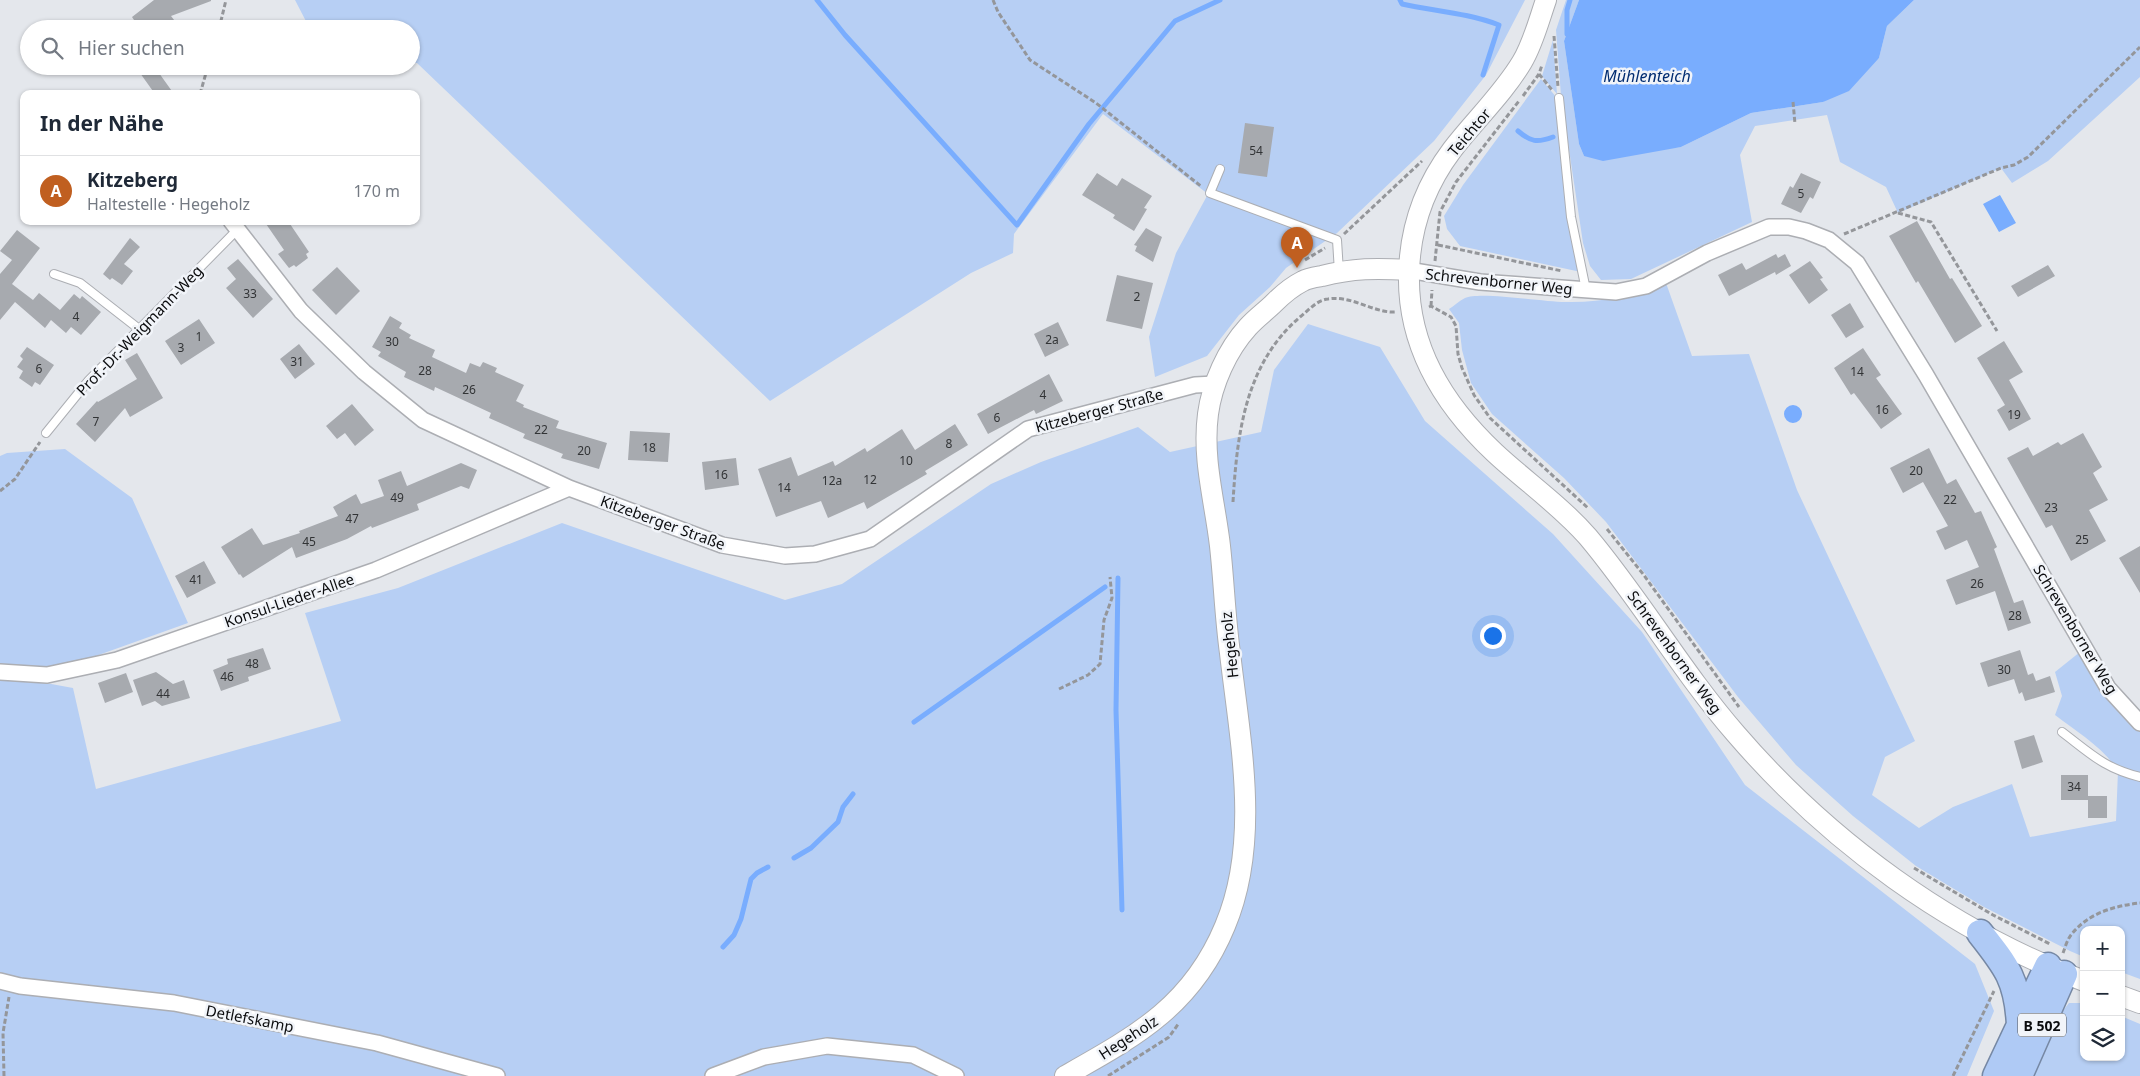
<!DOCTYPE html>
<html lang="de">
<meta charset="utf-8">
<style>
body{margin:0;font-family:"Noto Sans",sans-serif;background:#f6f6f7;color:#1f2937}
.controls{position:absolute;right:15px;bottom:15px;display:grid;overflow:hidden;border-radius:10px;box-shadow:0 1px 4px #0004}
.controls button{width:45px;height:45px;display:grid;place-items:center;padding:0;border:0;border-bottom:1px solid #e0e1e3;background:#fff;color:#1f2937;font:25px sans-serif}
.you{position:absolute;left:1492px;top:635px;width:18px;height:18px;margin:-12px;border:4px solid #fff;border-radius:50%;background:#1a73e8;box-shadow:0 0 0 8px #1a73e833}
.badge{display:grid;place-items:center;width:32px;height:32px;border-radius:50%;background:#c05f20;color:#fff;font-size:16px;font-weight:700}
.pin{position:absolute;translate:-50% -41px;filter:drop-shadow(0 1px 2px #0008)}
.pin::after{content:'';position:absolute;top:26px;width:18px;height:15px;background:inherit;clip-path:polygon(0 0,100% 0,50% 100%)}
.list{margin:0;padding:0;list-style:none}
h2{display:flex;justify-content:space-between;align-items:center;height:65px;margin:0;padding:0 20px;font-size:21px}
h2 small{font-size:16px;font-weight:400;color:#747a83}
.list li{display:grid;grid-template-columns:32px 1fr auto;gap:15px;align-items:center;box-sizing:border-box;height:70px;padding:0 20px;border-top:1px solid #e0e1e3}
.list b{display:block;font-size:19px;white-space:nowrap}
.list p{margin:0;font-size:16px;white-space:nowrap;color:#747a83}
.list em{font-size:16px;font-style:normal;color:#747a83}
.icon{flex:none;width:28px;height:28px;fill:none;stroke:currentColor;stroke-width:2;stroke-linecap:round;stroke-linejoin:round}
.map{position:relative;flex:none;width:2140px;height:1076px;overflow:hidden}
.search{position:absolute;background:#fff;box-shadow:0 1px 4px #0004;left:20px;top:20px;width:400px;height:55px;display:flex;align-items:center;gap:12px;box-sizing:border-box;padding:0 18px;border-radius:28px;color:#747a83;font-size:19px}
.panel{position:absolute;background:#fff;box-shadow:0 1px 4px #0004;left:20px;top:90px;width:400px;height:135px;border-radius:10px}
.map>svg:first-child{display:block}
.green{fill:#b7cff4}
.water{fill:#79adfe}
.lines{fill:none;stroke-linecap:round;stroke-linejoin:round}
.stream{stroke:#79adfe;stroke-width:5}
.building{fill:#a7aaaf}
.lane-casing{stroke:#acaeb3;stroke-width:10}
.street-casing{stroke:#acaeb3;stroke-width:18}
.secondary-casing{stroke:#acaeb3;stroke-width:22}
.highway-casing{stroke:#7688a4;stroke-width:29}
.path{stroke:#94969a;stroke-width:3;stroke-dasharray:5 2.5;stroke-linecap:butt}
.lane{stroke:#fff;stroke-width:8}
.street{stroke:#fff;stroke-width:15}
.secondary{stroke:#fff;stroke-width:20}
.highway{stroke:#afcaf5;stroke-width:26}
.labels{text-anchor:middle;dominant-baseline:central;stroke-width:5;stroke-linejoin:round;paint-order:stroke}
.number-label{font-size:12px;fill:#323436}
.shield{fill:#f1f4f9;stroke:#505254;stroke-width:1}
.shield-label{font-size:14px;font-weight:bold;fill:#0b0c0e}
.street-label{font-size:15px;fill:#0b0c0e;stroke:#f1f4f9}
.water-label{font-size:16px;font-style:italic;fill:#002c71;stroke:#f1f4f9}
</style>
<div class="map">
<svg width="2140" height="1076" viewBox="0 0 2140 1076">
<rect width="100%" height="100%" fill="#e4e7ec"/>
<path class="green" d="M295 0H1525L1486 75 1434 141 1337 233 1286 268 1270 287 1239 315 1207 356 1155 377 1149 337 1176 253 1208 194 1103 114 1014 234 1013 253 971 273 770 401 417 63H411V29H310Z
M1566 0H1579L1564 41 1579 144 1584 156 1681 147 1751 113 1823 102 1879 58 1887 26 1914 0H2140V77L2048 161 2012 183 2001 168 1898 213 1886 187 1840 162 1827 115 1755 126 1740 155 1752 222 1631 279 1601 280 1590 266 1583 243 1561 96 1556 30Z
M1553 40 1557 94 1542 76Z
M1541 79 1557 98 1581 272 1460 246 1447 229 1444 216 1463 185Z
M1666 283 1692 356 1749 354 1797 490 1915 741 1885 757 1872 795 1919 828 1953 807 2012 784 2030 837 2116 821 2118 771C2104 748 2076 731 2055 715L2062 696 2055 672 2085 648 2140 723V979L2121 972V930H2084V957L2070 951 1984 907 1916 866 1853 816 1796 765 1738 697 1606 522 1564 478 1492 414 1471 383 1462 350 1459 323 1449 309C1454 306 1459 301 1465 298 1480 291 1544 302 1565 302 1600 303 1633 296 1666 283Z
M1308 324 1380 347 1425 421 1553 534 1642 632 1745 785 1975 964 1994 1011 1967 1076H0V456L7 453 65 449 132 498 188 623 79 662 35 681 73 688 96 789 341 721 305 613 398 588 562 523 785 600 842 584 991 484 1041 462 1138 427 1170 452 1261 432 1274 370Z
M2069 1003H2084V1057H2121V1016L2140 1024V1076H2031L2058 1017Z"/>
<path class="water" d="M1579 0H1914L1887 26 1879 58 1849 91 1823 102 1751 113 1681 147 1603 161 1584 156 1579 144 1564 41Z
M2000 195 2016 223 1999 232 1983 204Z
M1784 414a9 9 0 1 1 18 0a9 9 0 1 1-18 0Z"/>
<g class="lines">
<path class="stream" d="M817 0 845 35 1017 225 1089 124 1175 21 1220 0
M1400 0 1402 4C1434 11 1468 13 1499 25L1483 75
M1567 34V10L1570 0
M1518 131C1531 142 1537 143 1553 137
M1118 578 1116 710 1122 910
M914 722 1105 587
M794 858 811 848 838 822 843 807 853 794
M723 947 734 935 741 919 751 879 757 873 768 867"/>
</g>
<path class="building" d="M154 0H211V1L171 16 181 29H140L132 17Z
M135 66H154L174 94H155Z
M1245 123 1274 127 1267 177 1238 173Z
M1097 173 1117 186 1122 178 1152 196 1144 208 1147 209 1134 231 1113 218 1115 215 1082 195Z
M1801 173 1821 182 1813 199 1810 197 1801 213 1781 204 1790 186 1793 188Z
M264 221H288L309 252 306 254 308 258 296 267 294 265 289 268 278 254 284 250Z
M1917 221 1950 279 1952 278 1982 326 1955 343 1918 281 1916 283 1889 236Z
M1146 228 1162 237 1153 262 1135 251 1137 246 1134 245Z
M17 230 40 248 12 284 33 300 39 293 60 310 74 294 80 299 82 296 101 312 81 335 71 327 66 333 51 320 45 328 15 302 0 320V274L12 260 0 251Z
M130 238 140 247 124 264 133 271 122 285 112 278 110 280 103 274Z
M1776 254 1778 258 1785 254 1791 266 1776 275 1775 272 1729 296 1718 275 1742 263 1746 270Z
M238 259 273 299 253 318 226 288 236 279 227 268Z
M1810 261 1823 278 1820 279 1828 290 1809 304 1789 275Z
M2048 265 2055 276 2018 297 2011 286Z
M337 267 360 291 336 315 312 290Z
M1117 275 1153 283 1142 329 1106 321Z
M1850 303 1864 327 1846 338 1831 315Z
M390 316 402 323 399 328 411 335 409 338 435 350 432 357 466 373 470 363 480 367 483 362 497 368 495 372 524 385 516 401 524 405 523 407 559 421 556 428 607 443 599 469 561 458 563 454 523 438 525 434 489 418 491 413 435 387 434 391 404 377 406 372 378 356 381 352 372 347Z
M199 319 215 343 181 365 165 341Z
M1058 322 1069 345 1045 357 1034 334Z
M2004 341 2023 372 2009 380 2031 419 2009 431 1997 410 2005 405 1977 358Z
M299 344 315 364 295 379 280 359Z
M27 347 54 365 40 385 35 382 32 387 19 378 23 371 17 367 23 359 20 356Z
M1863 348 1881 375 1876 378 1902 414 1881 429 1854 393 1851 395 1834 368Z
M137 353 163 398 130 417 125 408 95 442 76 424 97 401 98 402 137 379 125 360Z
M1049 374 1063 401 1036 414 1034 410 988 434 977 414Z
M352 404 374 430 355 446 345 433 337 439 326 426Z
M955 424 968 445 925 471 927 474 867 509 864 502 828 518 821 501 776 517 758 469 791 457 798 476 833 461 835 466 865 448 867 452 902 429 915 450Z
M630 431 670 433 668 462 628 460Z
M2083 433 2102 467 2093 473 2108 500 2089 510 2106 541 2071 561 2052 525 2046 528 2007 458 2028 447 2033 456 2058 442 2061 445Z
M1929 448 1947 484 1956 479 1975 513 1981 511 1997 547 1994 549 2014 603 2023 600 2031 623 2008 631 1995 591 1956 605 1946 580 1979 567 1967 540 1945 550 1936 531 1948 526 1923 482 1903 493 1890 468Z
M736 458 739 485 705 490 702 462Z
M461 463 477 470 469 489 461 486 417 504 419 510 372 528 371 526 347 539 296 558 292 547 243 578 240 574 239 575 221 547 252 528 263 545 300 533 299 531 338 516 333 507 356 494 361 504 384 496 378 480 401 471 407 486Z
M2140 546V593L2119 558Z
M204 561 216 583 187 598 175 576Z
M263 648 271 669 248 677 249 681 221 691 213 670 228 664 227 659Z
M2020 650 2028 675 2033 673 2036 681 2050 676 2055 692 2025 701 2022 692 2019 694 2014 679 1988 687 1980 663Z
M156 672 173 684 184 680 190 698 162 706 155 701 142 706 133 680Z
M126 673 133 692 105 703 98 683Z
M2034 735 2043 762 2022 769 2014 741Z
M2061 775H2088V796H2107V818H2088V800H2061Z"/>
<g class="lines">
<defs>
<path id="lane" d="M1559 98 1571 217 1586 290
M1220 169 1210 193 1337 240 1339 272
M54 274 80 283 139 329
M46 433 89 380 236 231
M2062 732C2091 754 2104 768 2140 777"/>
<path id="street" d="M231 221 301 311 364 372 423 420 569 488 722 545 785 556 815 554 870 539 1028 429 1195 385 1215 384
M1408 270 1480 282 1616 292 1646 286 1707 253 1769 227H1789L1806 231 1829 240 1857 263 1926 375 2108 688 2140 723
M0 672 47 675 117 660 376 570 569 488
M0 981 20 986 174 1003 377 1043 497 1076
M713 1076 764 1057 827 1046 913 1055 956 1076"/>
<path id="secondary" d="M1546 0C1539 20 1533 44 1522 62 1503 94 1475 120 1452 150 1425 186 1410 227 1409 273 1407 346 1443 404 1495 453 1525 481 1560 505 1588 537 1641 600 1682 672 1736 734 1829 842 1950 930 2084 981
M2121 996 2140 1003
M1065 1076C1136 1036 1192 1006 1225 926 1261 841 1240 741 1230 653 1225 617 1224 582 1220 546 1215 502 1202 459 1208 414 1212 384 1227 350 1248 327 1256 318 1266 311 1274 303 1282 295 1293 286 1303 281 1308 278 1316 277 1322 276 1353 268 1377 268 1408 270"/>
<path id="highway" d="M1980 933C2007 967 2018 981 2020 1026
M1996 1076 2048 966
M2019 1076 2064 974"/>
</defs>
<use href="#lane" class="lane-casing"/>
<use href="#street" class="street-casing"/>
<use href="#secondary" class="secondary-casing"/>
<use href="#highway" class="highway-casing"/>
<path class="path" d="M993 0 998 12 1030 60 1096 103 1202 187
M219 29 226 0
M1554 36 1558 87
M1539 74 1552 90
M200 94 208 66
M1523 96 1539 74 1542 65
M1793 102 1795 124
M1898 213 1931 222 1997 331
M1344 234 1422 161
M1844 234 2001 168 2014 165 2028 157 2140 47
M1438 245 1562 271
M1305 260 1325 248
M1435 261 1440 212 1456 182 1519 101
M1431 306 1432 290
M1429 307 1431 306 1451 317 1456 326 1458 354 1462 368 1474 395 1490 418 1588 508
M0 491 15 479 40 442
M1233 502C1237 434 1245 364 1300 317 1309 310 1317 300 1328 299 1352 295 1373 313 1395 312
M1607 529 1643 574 1739 707
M1059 689 1088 675 1100 664 1104 620 1112 598 1110 577
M1914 868 1993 915 2050 944
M2063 953C2065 948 2067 940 2071 935 2088 913 2114 906 2140 903
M4 1076 3 1033 9 997
M1108 1076 1169 1037 1179 1023
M1953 1076 1994 991"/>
<use href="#lane" class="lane"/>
<use href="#street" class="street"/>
<use href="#secondary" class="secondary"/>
<use href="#highway" class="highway"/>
</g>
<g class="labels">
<g class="number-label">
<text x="1256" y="150">54</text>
<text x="1801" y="193">5</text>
<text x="250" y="293">33</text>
<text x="1137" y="296">2</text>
<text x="76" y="316">4</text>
<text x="199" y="336">1</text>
<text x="1052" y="339">2a</text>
<text x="392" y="341">30</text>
<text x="181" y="347">3</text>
<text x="297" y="361">31</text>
<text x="39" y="368">6</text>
<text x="425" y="370">28</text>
<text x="1857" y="371">14</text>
<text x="469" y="389">26</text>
<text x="1043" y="394">4</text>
<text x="1882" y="409">16</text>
<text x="2014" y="414">19</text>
<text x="997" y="417">6</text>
<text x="96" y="421">7</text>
<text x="541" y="429">22</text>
<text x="949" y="443">8</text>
<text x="649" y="447">18</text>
<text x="584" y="450">20</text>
<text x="906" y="460">10</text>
<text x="1916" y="470">20</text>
<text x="721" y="474">16</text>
<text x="870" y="479">12</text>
<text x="832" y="480">12a</text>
<text x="784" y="487">14</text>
<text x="397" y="497">49</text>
<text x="1950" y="499">22</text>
<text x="2051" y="507">23</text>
<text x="352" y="518">47</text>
<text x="2082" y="539">25</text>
<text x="309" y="541">45</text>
<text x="196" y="579">41</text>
<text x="1977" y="583">26</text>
<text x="2015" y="615">28</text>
<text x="252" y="663">48</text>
<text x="2004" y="669">30</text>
<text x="227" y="676">46</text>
<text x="163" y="693">44</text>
<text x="2074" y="786">34</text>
</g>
<rect class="shield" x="2018" y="1013.5" width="48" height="23" rx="4"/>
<g class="shield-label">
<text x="2042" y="1025">B 502</text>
</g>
<g class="street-label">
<text transform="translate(1469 132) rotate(-50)">Teichtor</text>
<text transform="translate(1499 281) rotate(6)">Schrevenborner Weg</text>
<text transform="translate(139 330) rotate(-46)">Prof.-Dr.-Weigmann-Weg</text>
<text transform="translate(1099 410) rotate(-15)">Kitzeberger Straße</text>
<text transform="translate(663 522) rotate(20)">Kitzeberger Straße</text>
<text transform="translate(289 600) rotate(-19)">Konsul-Lieder-Allee</text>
<text transform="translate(2076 629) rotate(59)">Schrevenborner Weg</text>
<text transform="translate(1229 645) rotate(-96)">Hegeholz</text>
<text transform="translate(1675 652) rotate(54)">Schrevenborner Weg</text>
<text transform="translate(250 1018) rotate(11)">Detlefskamp</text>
<text transform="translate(1128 1037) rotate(-33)">Hegeholz</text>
</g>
<g class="water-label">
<text x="1647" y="76">Mühlenteich</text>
</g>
</g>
</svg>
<div class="controls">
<button>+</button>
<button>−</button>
<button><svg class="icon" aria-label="layers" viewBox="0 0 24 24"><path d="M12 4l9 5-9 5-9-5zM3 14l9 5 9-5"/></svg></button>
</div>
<div class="you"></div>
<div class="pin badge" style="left:1297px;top:268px">A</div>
<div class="search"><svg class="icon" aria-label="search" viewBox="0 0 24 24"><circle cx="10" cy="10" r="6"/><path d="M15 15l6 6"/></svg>Hier suchen</div>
<section class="panel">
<h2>In der Nähe<small></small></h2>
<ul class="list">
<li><span class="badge">A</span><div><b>Kitzeberg</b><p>Haltestelle · Hegeholz</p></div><em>170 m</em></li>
</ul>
</section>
</div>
